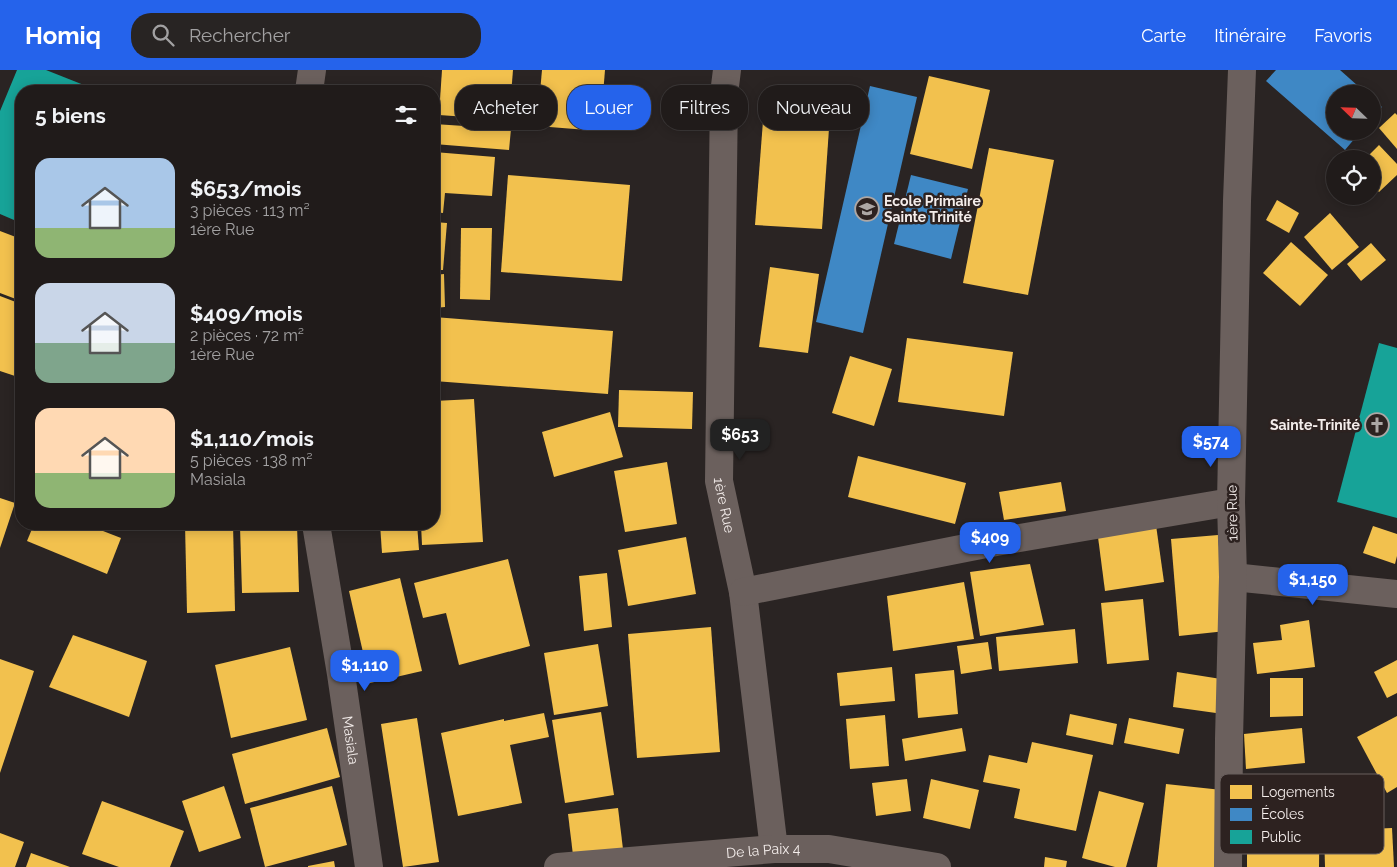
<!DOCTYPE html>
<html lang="fr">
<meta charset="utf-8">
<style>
:root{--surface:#201b1a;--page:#282423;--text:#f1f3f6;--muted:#a2a1a2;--line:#3d3939;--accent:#2563eb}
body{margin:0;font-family:Raleway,sans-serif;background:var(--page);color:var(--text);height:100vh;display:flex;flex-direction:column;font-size:19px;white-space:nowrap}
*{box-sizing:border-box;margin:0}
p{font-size:16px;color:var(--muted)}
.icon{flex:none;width:28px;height:28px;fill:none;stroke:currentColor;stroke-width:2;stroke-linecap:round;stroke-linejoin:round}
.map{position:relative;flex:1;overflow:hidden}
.drawer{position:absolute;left:15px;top:15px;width:425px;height:445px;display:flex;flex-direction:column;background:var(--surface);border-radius:20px;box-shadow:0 2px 12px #0003,0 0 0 1px var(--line)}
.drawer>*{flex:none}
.banner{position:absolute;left:455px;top:15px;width:475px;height:45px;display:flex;gap:10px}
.needle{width:32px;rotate:293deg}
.controls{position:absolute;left:1326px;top:15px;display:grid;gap:10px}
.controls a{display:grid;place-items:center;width:55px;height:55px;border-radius:50%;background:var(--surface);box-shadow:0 2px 12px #0003,0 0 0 1px var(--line);font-size:25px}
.price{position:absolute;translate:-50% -42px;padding:0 11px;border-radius:10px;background:var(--accent);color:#fff;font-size:16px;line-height:32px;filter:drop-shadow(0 1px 2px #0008)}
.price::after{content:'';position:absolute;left:50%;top:30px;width:15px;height:11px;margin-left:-8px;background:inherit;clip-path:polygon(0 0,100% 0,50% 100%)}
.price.active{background:#222;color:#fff}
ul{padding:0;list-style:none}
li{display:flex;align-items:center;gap:15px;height:125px;padding:0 20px}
li span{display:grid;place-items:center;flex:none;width:140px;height:100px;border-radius:15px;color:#555}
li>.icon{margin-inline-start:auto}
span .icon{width:60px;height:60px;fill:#fffc;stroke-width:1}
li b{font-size:21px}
h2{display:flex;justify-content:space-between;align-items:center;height:60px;padding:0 20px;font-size:21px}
.chip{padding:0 18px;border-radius:20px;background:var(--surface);box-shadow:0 2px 12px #0003,0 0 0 1px var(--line);font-size:18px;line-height:45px}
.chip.active{background:var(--accent);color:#fff}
header{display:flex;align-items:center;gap:30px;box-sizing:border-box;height:70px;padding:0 25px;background:var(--accent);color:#fff}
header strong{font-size:24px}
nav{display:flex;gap:28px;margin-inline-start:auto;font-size:18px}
.search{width:350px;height:45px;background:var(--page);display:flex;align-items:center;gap:12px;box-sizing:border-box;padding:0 18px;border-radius:20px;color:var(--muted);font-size:19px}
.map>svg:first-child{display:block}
.homes{fill:#f2c14e}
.schools{fill:#3f88c5}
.public{fill:#17a398}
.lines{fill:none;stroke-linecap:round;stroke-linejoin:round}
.street{stroke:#6b605d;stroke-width:28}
.labels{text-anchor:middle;stroke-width:5;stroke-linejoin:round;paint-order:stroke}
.poi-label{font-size:14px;font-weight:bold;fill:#f4edeb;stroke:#2d2220;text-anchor:start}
.street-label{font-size:14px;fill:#f4edeb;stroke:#2d2220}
.key{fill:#2d2220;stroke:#695f5d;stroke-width:1}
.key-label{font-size:14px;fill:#f4edeb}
</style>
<header>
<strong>Homiq</strong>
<div class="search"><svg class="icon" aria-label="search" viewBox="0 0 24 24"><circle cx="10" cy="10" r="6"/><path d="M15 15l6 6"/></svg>Rechercher</div>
<nav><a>Carte</a><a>Itinéraire</a><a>Favoris</a></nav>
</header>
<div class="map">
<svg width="1397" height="797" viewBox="0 0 1397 797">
<rect width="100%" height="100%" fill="#2a2423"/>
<g class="homes">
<polygon points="442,0 513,0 509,50 439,45"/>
<polygon points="542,0 605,0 600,61 537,56"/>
<polygon points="929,6 990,20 972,99 910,84"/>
<polygon points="765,25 831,30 822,159 755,155"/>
<polygon points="1395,43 1397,45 1397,79 1379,58"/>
<polygon points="434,54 511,59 509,80 434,74"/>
<polygon points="1379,75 1397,94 1397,105 1379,122 1372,115 1372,89 1365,89"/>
<polygon points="989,78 1054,90 1028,225 963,213"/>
<polygon points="434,82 495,87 492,126 445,123 443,143 434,142"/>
<polygon points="508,105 630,115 622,211 501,202"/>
<polygon points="1277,130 1299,143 1289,163 1266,150"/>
<polygon points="1330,143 1359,177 1332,200 1304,167"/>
<polygon points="434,152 447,153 443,200 434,200"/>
<polygon points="461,158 492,158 490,230 460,229"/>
<polygon points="0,161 21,169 21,231 0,223"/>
<polygon points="1291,172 1328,205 1300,236 1263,203"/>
<polygon points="1371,173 1386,190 1361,211 1347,194"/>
<polygon points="770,197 819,204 808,283 759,277"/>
<polygon points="444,204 445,237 434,238 434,205"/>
<polygon points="0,226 21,234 21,308 0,301"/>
<polygon points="434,247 613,261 608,324 434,311"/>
<polygon points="907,268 1013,282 1004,346 898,332"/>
<polygon points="850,286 892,299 874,356 832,343"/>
<polygon points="619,320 693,322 692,359 618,357"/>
<polygon points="474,329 483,472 422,475 421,454 434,454 434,331"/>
<polygon points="610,342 623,387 554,407 542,362"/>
<polygon points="858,386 966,413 955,454 848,427"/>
<polygon points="667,392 677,454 625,462 614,401"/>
<polygon points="1061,412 1066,441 1004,450 999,422"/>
<polygon points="0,428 15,433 0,478"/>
<polygon points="34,454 85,454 121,468 107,504 27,471"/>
<polygon points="185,454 233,454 235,541 187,543"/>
<polygon points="297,454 299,522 242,523 240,456"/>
<polygon points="380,454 417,454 419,480 382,483"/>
<polygon points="1156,455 1164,512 1105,521 1098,467"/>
<polygon points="1373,456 1397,464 1397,486 1395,494 1363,483"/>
<polygon points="1218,465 1226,561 1179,566 1171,469"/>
<polygon points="686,467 696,524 628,536 618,480"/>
<polygon points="508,489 530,576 459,595 446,543 423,548 414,513"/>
<polygon points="1030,494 1044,555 980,566 970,502"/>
<polygon points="607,503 612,557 584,561 579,506"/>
<polygon points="400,508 422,601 370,613 349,521"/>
<polygon points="964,512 974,569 893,581 887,526"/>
<polygon points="1143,529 1149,590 1107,594 1101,533"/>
<polygon points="1309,550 1315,597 1257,604 1253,573 1282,570 1280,555"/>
<polygon points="711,557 720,682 637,688 628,564"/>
<polygon points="1075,559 1078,593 999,601 996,567"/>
<polygon points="73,565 147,591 129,647 49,617"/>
<polygon points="988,572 992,599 961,604 957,576"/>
<polygon points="598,574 608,636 554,645 544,583"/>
<polygon points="290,577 307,650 231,668 215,595"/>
<polygon points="0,589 34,601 0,703"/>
<polygon points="1397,590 1397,623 1387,628 1374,602"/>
<polygon points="892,597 895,631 840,636 837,603"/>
<polygon points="954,600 958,644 918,648 915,604"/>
<polygon points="1177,602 1221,609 1216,643 1173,637"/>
<polygon points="1270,608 1303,608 1303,646 1270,647"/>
<polygon points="601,642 614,725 565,733 552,650"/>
<polygon points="544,643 549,667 510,675 522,733 458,746 441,663 504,649 504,651"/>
<polygon points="1070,644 1117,654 1113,675 1066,665"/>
<polygon points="885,645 889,696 850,699 846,649"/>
<polygon points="1397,646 1397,717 1387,723 1357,667"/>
<polygon points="417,648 439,792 403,797 381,654"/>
<polygon points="1129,648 1184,659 1179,684 1124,673"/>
<polygon points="327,658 340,707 245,734 232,684"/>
<polygon points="962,658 966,681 905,691 902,669"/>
<polygon points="1302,658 1305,693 1246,699 1244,664"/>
<polygon points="1032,672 1093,685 1076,761 1014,748 1020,719 983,712 989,685 1027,693"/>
<polygon points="907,709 911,741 876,746 872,713"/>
<polygon points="931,709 979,720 970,759 923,748"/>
<polygon points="1247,713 1320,713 1319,797 1247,797"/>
<polygon points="1166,714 1222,720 1215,797 1157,797"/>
<polygon points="224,716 241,768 199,782 182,731"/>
<polygon points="332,716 347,775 265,797 250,738"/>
<polygon points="1099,721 1144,733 1126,797 1115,797 1082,788"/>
<polygon points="102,731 184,761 170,797 119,797 82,784"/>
<polygon points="618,738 623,779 573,785 568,744"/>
<polygon points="1392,758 1394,797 1325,797 1324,761"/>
<polygon points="0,763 24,772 15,797 0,797"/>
<polygon points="31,783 70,797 26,797"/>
<polygon points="1045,787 1067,791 1066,797 1044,797"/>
<polygon points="334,791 335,797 308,797 308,796"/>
</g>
<g class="schools">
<polygon points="1276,0 1340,0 1367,24 1335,24 1335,61 1361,61 1345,80 1266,11"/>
<polygon points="870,16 917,27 863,263 816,252"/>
<polygon points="1372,28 1382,37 1372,48"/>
<polygon points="911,105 968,119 951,189 894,174"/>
</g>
<g class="public">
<polygon points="17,0 46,0 99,21 21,21 21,153 0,144 0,41"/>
<polygon points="1379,273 1397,278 1397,448 1337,432"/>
</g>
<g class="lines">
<g class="street">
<path id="s1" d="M727 0 724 24 719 411 743 522 774 779"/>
<polyline points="309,21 312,0"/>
<path id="s2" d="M316 454 341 604 369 797"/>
<polyline points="1233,507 1397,524"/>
<polyline points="743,522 996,472 1231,432"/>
<path id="s3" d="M558 797 774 779H829L937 797"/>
<polyline points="1228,797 1229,669 1233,507 1231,432 1237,131 1242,0"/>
</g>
</g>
<defs>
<g id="school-ring" transform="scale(1.25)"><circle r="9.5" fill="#2d2220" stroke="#ada7a5" stroke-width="1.5"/><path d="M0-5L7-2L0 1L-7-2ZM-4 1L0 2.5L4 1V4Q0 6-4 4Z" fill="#ada7a5"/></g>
<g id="church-ring" transform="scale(1.25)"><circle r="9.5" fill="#2d2220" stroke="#ada7a5" stroke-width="1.5"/><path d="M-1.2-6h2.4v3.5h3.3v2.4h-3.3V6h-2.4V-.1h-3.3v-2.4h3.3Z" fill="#ada7a5"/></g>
</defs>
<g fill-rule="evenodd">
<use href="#school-ring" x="867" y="139"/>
<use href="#church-ring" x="1377" y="355"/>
</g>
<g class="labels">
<g class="poi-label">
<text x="884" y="136">Ecole Primaire<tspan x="884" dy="16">Sainte Trinité</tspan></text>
<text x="1360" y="360" text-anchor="end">Sainte-Trinité</text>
</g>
<g class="street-label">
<text dy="5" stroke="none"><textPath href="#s1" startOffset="436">1ère Rue</textPath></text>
<text transform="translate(1232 443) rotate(-91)" y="5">1ère Rue</text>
<text dy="5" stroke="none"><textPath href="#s2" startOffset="219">Masiala</textPath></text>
<text dy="5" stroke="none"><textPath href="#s3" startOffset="206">De la Paix 4</textPath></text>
</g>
</g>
<rect x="1220" y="704" width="164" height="80" rx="8" class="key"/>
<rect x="1230" y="715" width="22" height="14" fill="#f2c14e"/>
<rect x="1230" y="738" width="22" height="13" fill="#3f88c5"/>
<rect x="1230" y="760" width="22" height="14" fill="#17a398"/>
<g class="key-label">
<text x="1261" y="727">Logements</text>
<text x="1261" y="749">Écoles</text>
<text x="1261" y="772">Public</text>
</g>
</svg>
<div class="controls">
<a><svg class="needle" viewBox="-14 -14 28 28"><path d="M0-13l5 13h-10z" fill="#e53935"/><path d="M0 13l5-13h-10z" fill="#a2a1a2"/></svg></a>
<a><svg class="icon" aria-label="locate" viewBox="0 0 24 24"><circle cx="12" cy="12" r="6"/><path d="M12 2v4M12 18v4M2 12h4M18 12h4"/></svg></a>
</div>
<b class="price active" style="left:740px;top:391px">$653</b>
<b class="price" style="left:1211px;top:398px">$574</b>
<b class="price" style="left:990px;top:494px">$409</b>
<b class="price" style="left:1313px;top:536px">$1,150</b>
<b class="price" style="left:365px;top:622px">$1,110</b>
<div class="banner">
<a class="chip">Acheter</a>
<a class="chip active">Louer</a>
<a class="chip">Filtres</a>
<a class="chip">Nouveau</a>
</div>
<section class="drawer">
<h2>5 biens<svg class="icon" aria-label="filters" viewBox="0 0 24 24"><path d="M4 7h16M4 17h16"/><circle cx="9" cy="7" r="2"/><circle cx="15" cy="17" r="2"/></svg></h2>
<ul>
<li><span style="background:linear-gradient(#a9c7e8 70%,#8fb573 0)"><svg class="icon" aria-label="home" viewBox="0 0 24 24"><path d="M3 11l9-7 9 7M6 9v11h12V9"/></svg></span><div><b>$653/mois</b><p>3 pièces · 113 m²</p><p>1ère Rue</p></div></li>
<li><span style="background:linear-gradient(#c9d6e8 60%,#7fa58c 0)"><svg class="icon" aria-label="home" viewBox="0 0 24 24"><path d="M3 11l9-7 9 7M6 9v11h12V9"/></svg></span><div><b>$409/mois</b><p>2 pièces · 72 m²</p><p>1ère Rue</p></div></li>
<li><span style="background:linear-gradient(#ffd9b3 65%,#8fb573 0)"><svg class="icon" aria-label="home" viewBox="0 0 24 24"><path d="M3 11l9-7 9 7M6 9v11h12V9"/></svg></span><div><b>$1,110/mois</b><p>5 pièces · 138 m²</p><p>Masiala</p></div></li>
</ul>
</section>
</div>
